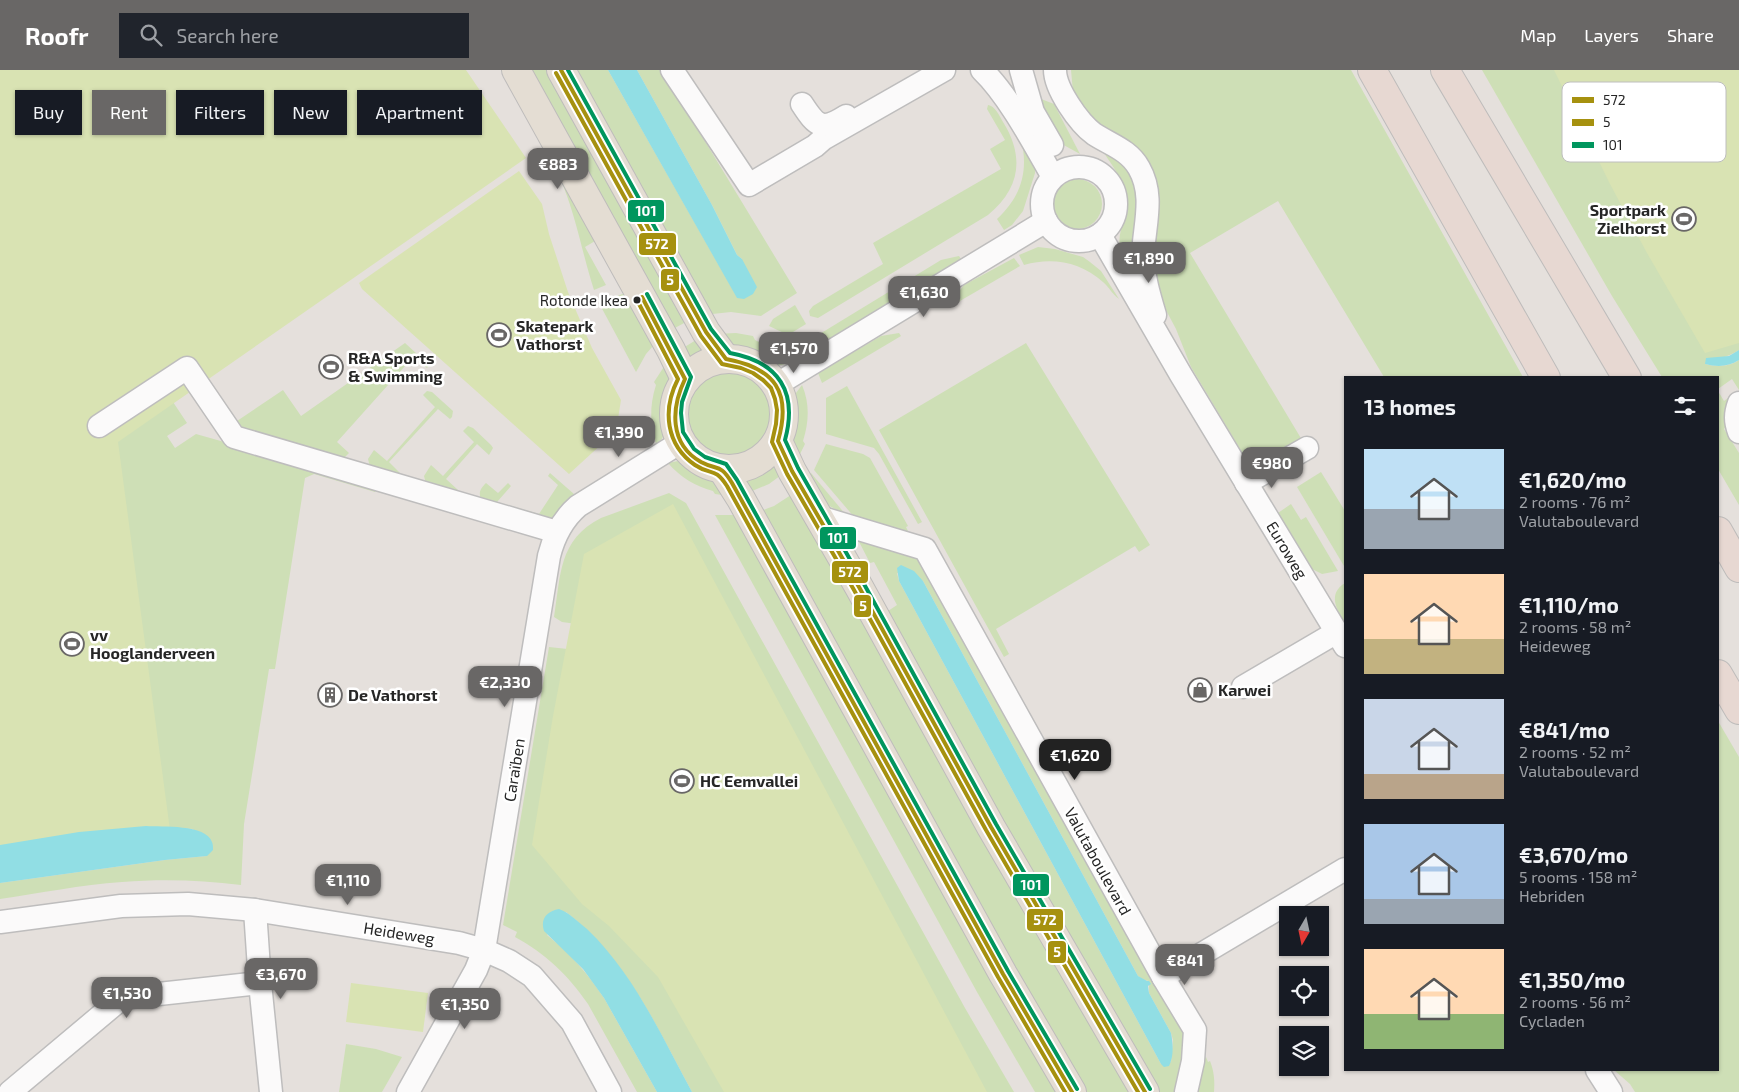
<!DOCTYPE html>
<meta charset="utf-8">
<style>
:root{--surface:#171b24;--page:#20242c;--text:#f1f3f6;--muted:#9ea1a6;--accent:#696766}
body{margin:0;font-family:"Exo 2",sans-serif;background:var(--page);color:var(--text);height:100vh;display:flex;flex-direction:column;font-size:19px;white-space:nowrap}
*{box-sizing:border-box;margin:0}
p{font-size:16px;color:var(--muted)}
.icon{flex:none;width:28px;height:28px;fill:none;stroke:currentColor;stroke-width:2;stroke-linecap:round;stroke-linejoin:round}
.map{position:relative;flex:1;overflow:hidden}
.details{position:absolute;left:1344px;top:306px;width:375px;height:695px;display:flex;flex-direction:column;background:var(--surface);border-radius:0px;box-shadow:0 1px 4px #0004}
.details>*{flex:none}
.banner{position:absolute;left:15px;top:20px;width:475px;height:45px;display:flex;gap:10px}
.needle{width:32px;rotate:189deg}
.tools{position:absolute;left:1279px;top:836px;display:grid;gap:10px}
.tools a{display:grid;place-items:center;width:50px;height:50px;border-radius:0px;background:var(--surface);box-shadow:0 1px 4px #0004;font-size:25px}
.price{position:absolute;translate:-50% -42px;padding:0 11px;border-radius:10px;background:var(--accent);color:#fff;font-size:16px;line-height:32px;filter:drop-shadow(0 1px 2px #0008)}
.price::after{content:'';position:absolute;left:50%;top:30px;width:15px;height:11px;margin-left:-8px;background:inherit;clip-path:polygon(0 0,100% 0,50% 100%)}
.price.on{background:#222;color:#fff}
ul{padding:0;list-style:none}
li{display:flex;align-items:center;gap:15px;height:125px;padding:0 20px}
li span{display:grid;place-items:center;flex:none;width:140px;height:100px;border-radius:0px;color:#555}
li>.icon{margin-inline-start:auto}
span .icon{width:60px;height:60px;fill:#fffc;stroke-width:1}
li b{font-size:21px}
h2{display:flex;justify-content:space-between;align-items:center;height:60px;padding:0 20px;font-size:21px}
.chip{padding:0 18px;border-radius:0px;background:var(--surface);box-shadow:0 1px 4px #0004;font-size:18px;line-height:45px}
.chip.on{background:var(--accent);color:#fff}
header{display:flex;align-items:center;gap:30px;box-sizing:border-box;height:70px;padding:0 25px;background:var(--accent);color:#fff}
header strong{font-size:24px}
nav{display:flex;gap:28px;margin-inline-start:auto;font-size:18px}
.search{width:350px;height:45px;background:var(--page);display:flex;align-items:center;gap:12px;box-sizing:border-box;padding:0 18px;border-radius:0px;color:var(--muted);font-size:19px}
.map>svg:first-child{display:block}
.green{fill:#cedfb6;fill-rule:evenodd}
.pitch{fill:#d9e3b3}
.water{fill:#91dee4}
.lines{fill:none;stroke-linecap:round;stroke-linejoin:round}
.minor-casing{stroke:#bebdbd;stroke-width:25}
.major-casing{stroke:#bebcbb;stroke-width:30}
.highway-casing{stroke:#bebcbb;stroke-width:30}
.minor{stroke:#fbfafa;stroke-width:22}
.major{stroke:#e4ddd3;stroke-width:28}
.highway{stroke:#e7d8d2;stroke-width:28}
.bus-1-casing{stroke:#fff;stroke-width:8}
.bus-2-casing{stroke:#fff;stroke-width:8}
.bus-3-casing{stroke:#fff;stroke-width:8}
.bus-1{stroke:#a6910f;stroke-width:4}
.bus-2{stroke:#a6910f;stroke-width:4}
.bus-3{stroke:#00965e;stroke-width:4}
.bus-dot{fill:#262626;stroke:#fff;stroke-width:2}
.labels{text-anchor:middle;stroke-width:5;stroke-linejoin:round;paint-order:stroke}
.bus-label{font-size:15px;fill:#262626;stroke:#fff;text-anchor:end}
.poi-label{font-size:16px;font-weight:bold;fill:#262626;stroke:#fff;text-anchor:start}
.street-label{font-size:16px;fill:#262626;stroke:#fff}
.key{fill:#fff;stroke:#bebebe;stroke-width:1}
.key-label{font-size:14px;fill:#262626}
.line-badge{stroke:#fff;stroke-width:2}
.badge-label{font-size:14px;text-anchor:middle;font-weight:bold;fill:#fff}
</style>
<header>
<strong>Roofr</strong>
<div class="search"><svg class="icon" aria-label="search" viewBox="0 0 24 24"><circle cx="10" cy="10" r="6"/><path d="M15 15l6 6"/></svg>Search here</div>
<nav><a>Map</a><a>Layers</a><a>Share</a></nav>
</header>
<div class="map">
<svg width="1739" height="1022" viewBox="0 0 1739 1022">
<rect width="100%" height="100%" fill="#e5e0dc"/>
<g class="green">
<path d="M501 0H511L595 171 585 177 606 215 594 220C583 186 577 151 564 118 547 77 522 38 501 0Z"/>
<polygon points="522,0 555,0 686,252 673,259"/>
<polygon points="567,0 608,0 737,227 742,189 737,185 712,135 637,0 669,0 686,40 797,223 761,246 731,242 703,245"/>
<polygon points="1071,0 1351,0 1523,307 1384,307 1278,131 1190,183 1302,370 1258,394 1250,392 1246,389 1191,297 1176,259 1159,227 1152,207 1154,130 1098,58 1073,22"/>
<path d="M1482 0H1581L1739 223V280C1728 287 1717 289 1705 294 1716 297 1729 297 1739 290V320L1732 309 1718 319V308L1662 307 1612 226Z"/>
<polygon points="1036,27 1054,34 1080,84 1060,73"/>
<path d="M988 35C995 36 999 45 1003 52 1025 87 1020 119 988 145L818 248 810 246 809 241 813 236 883 194 873 173 1001 99 990 79 1005 70 987 39Z"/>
<path d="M1021 69 1035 94V103L1023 141 1012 155 1004 160 997 149C1021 127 1029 101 1021 69Z"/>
<path d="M1100 77 1113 85 1138 111 1133 200C1129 194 1124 187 1121 179 1115 163 1129 146 1127 129 1125 110 1110 93 1100 77Z"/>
<circle cx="1077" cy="134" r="25"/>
<path d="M1038 177 1055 179 1083 187 1090 192 1101 201 1119 229C1113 225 1109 217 1103 212 1080 192 1053 187 1024 195L1019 185Z"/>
<polygon points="959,186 961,189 957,192 806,285 800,276 941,190"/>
<polygon points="1014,188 1020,196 953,235 951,232 964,215"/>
<polygon points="625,223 659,269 646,284 636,302 599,233"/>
<polygon points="795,235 806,254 788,265 769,256 773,249"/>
<polygon points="736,263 753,266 755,270 773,279 788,293 781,295 769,294 749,285 731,280 715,264"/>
<polygon points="899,263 901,266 822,313 818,303 881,266"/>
<polygon points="696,270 707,286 690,296 683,278"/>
<polygon points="405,273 429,295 427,298 414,286 337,372 349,383 341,391 247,364 237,351 283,320 301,346"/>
<polygon points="1026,273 1150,475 1139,482 1135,476 996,559 1009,584 1004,587 879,360"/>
<path d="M669 289 674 311 668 331 666 356 664 365 657 377C650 355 649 337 656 315L654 312Z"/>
<circle cx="729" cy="344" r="43"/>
<path d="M802 315C810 334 809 352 803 371L805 374 799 386 789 365 793 327Z"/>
<polygon points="847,316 922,452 918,454 879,384 874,378 826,364 826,328"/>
<polygon points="427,321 432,322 453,341 452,347 450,349 438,339 389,392 401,404 398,407 370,397 368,389 374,380 387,391 435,337 423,325"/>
<path d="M1718 321 1724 331 1735 323C1728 335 1724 342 1726 356L1724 359 1739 383V435L1718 399Z"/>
<path d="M169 326 187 353 167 366 175 378 196 364 377 415 375 422 314 404 305 408 275 599H269L244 754 241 815C201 810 162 809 122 812 81 815 40 823 0 829V813L165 790 207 786 193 759 146 756 102 373Z"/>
<polygon points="468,356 473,358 491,375 493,378 489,385 477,374 446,409 458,420 455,424 426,414 424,406 431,395 443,406 474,372 463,361"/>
<polygon points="826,374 863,384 870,388 908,456 906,457 908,461 906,462 855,448 814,400"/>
<polygon points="774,388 788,400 769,414 745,424 742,405 761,398"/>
<path d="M678 391 685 393 714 406 729 426 715 424 713 421C695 416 680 407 668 393Z"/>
<polygon points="1321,402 1345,441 1344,496 1297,417"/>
<path d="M550 403 574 424 561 444 550 450 481 429C478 422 481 418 486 413L498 423 508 413 511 416 497 432 539 444 558 415 548 406Z"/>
<polygon points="811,403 846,445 824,433 806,410"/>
<path d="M669 423 686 433 965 938 1014 1022H972L584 555 562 552 554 547C561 505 558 470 601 448Z"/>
<polygon points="794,423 1137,1022 1078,1022 755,443 774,436"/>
<polygon points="1291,434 1301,450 1306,447 1338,501 1322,504 1312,499 1278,443"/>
<polygon points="715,445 743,445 1065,1022 1035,1022 977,922"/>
<path d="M855 464 911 484 923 493 1187 958 1179 1022H1149L912 601 888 541 897 535 874 492 870 493ZM897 503 923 511 1138 906 1143 910 1149 911V923L1171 963 1173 970 1171 992 1161 994 899 511Z"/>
<path d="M1345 513V554C1337 540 1327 524 1345 513Z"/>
<path d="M549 577 577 580 611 809 749 1022H692C655 954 628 891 566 842L547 865C570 883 588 904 604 928L657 1022H637L588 934C568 905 546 884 515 867L517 862 503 855Z"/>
<polygon points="1718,651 1739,687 1739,1022 1635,1022 1630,1014 1614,1000 1718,1000"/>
<polygon points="346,974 376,979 402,987 382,1022 339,1022"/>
<path d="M1206 987 1208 992 1210 991C1214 1001 1215 1011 1214 1022H1195L1204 989Z"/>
</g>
<g class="pitch">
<polygon points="0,0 466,0 526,88 118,372 172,775 0,798"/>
<polygon points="1554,0 1739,0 1739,273 1705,283 1647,183 1610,114"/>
<polygon points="519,101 542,134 549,164 568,222 592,278 621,330 616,361 569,404 362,219 359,213"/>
<polygon points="673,434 987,1022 724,1022 658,907 609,856 582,834 532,775 553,646 584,484"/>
<polygon points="351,913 428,923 423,962 346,952"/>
</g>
<g class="water">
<polygon points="608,0 637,0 712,135 737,185 742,189 757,217 753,224 744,229 737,228"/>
<path d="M1739 280V290C1728 297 1717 297 1705 294L1706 288 1729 286Z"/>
<path d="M901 495 914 501 923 511 1138 906 1147 911H1149L1151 914 1148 916 1149 923 1171 963C1173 973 1174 987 1169 996L1164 997 1161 994 899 511 897 498Z"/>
<path d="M146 756C162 757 206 754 212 772 213 774 213 777 213 780L207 786 165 790 0 813V775L79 762Z"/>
<path d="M559 839C570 843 578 852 587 859 634 904 661 965 692 1022H657L604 928 583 899 544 861C540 849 547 841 559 839Z"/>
</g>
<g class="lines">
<g class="minor-casing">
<g id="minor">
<polyline points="672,0 749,115 815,76 823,69 944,0"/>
<path d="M982 0C1009 26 1034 74 1053 107"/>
<polyline points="1021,0 1033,42 1052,75"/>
<path d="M1055 0C1055 19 1079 53 1094 64 1111 75 1129 80 1139 98 1155 126 1144 155 1143 185 1143 205 1149 225 1155 245"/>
<path d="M802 34C817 57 822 61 846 46"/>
<circle cx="1079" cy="134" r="37"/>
<polyline points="1100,165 1181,305 1345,576"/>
<polyline points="776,315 1046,151"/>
<path d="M1739 333C1735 344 1735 351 1739 362"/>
<polyline points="99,356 187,298 234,367 557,462"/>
<polyline points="1246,413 1307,378"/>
<polyline points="819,447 925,479 1163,907 1195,960 1193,991 1186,1022"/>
<polyline points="1243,617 1337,562"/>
<polyline points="255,840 260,913 271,1022"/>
<polyline points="0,852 121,836 188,834 255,840 459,873 484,880 509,891 532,906 572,952 610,1022"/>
<polyline points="1163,907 1345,799"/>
<polyline points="1597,1000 1611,1022"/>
<polyline points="10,1022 122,928 260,913"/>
<path d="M408 1022 476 900 484 880 549 486C554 466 563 449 578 436L681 372"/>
</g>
</g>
<g class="major-casing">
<g id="major">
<polyline points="516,0 671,280 685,309"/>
<polyline points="561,0 706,262 726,289"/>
<circle cx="729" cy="344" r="55"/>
<polyline points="778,371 792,401 859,517 991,757 1145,1022"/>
<polyline points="722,399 741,429 1003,904 1072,1022"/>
</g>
</g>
<g class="highway-casing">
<g id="highway">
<polyline points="1372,0 1546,308"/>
<polyline points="1445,0 1627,308"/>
<polyline points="1718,461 1739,498"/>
<polyline points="1718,604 1739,640"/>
</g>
</g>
<use href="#minor" class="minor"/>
<use href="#major" class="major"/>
<use href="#highway" class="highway"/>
<g class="bus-1-casing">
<g id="bus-1">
<path d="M561 0 706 262 726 289C775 298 792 322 778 371L792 401 859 517 991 757 1145 1022"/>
<path d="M642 227 685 309C671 338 669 374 701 392 718 401 720 393 732 413L1003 904 1072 1022"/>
</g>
</g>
<g class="bus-2-casing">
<g id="bus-2">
<polyline points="556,3 701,266 722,294 741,298 753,303 763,310 771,318 775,329 777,340 776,354 772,372 787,404 854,520 986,760 1138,1022"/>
<path d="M637 230 678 309C662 340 666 375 695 395 711 406 714 396 727 416L998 907 1065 1022"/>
</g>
</g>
<g class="bus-3-casing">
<g id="bus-3">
<path d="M568 0 711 259 730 283C779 292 798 322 785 370L798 398 864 514 996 754 1150 1019"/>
<polyline points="647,224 691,307 682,332 681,343 683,362 694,379 705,387 726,394 737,410 1008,901 1077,1019"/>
</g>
</g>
<use href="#bus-1" class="bus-1"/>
<use href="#bus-2" class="bus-2"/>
<use href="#bus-3" class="bus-3"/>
</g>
<defs>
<g id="stadium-ring" transform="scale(1.25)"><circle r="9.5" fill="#fff" stroke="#696766" stroke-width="1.5"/><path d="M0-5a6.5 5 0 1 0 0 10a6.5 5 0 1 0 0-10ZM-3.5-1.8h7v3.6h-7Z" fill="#696766"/></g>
<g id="shop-ring" transform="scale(1.25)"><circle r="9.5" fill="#fff" stroke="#696766" stroke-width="1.5"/><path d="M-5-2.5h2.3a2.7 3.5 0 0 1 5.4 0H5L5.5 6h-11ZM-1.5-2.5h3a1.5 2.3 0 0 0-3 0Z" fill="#696766"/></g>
<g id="building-ring" transform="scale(1.25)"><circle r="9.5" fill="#fff" stroke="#696766" stroke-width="1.5"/><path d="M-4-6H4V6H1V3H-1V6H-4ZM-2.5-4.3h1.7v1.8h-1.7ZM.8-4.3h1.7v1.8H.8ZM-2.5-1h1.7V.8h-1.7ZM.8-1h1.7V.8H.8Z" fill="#696766"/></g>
</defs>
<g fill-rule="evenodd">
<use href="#stadium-ring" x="1684" y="149"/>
<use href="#stadium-ring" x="499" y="265"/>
<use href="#stadium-ring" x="331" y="297"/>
<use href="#stadium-ring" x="72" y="574"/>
<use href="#shop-ring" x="1200" y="620"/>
<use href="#building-ring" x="330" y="625"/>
<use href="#stadium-ring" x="682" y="711"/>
</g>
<circle class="bus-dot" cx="637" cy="230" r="4.5"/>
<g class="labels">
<g class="bus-label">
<text x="628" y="236">Rotonde Ikea</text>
</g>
<g class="poi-label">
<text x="1666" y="146" text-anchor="end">Sportpark<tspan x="1666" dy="18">Zielhorst</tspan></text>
<text x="516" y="262">Skatepark<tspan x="516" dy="18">Vathorst</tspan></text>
<text x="348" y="294">R&amp;A Sports<tspan x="348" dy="18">&amp; Swimming</tspan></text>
<text x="90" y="571">vv<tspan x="90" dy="18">Hooglanderveen</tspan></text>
<text x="1218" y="626">Karwei</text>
<text x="348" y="631">De Vathorst</text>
<text x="700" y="717">HC Eemvallei</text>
</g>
<g class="street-label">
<text transform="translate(1287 480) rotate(59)" y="6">Euroweg</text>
<text transform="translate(514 700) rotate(-81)" y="6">Caraïben</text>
<text transform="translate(1098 791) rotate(61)" y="6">Valutaboulevard</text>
<text transform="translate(399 863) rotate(9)" y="6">Heideweg</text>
</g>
</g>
<rect x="1562" y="12" width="164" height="80" rx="8" class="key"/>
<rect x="1572" y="27" width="22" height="6" fill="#a6910f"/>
<rect x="1572" y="49" width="22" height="7" fill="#a6910f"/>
<rect x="1572" y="72" width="22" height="6" fill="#00965e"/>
<g class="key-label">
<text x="1603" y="35">572</text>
<text x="1603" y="57">5</text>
<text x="1603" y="80">101</text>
</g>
<g class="line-badge">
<rect x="627" y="129" width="38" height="24" rx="5" fill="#00965e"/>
<rect x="638" y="162" width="39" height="24" rx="5" fill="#a6910f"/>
<rect x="660" y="198" width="20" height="24" rx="5" fill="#a6910f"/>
<rect x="819" y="456" width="38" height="24" rx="5" fill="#00965e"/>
<rect x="831" y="490" width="38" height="24" rx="5" fill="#a6910f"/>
<rect x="853" y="524" width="19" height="24" rx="5" fill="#a6910f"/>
<rect x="1012" y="803" width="38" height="24" rx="5" fill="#00965e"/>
<rect x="1026" y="838" width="38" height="24" rx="5" fill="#a6910f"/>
<rect x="1047" y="870" width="20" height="24" rx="5" fill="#a6910f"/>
</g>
<g class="badge-label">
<text x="646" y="146">101</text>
<text x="657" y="179">572</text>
<text x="670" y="215">5</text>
<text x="838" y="473">101</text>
<text x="850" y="507">572</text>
<text x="863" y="541">5</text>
<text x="1031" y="820">101</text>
<text x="1045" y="855">572</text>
<text x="1057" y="887">5</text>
</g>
</svg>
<div class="tools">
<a><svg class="needle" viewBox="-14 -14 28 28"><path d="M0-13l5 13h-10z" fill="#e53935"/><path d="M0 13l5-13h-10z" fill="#9ea1a6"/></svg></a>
<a><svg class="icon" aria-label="locate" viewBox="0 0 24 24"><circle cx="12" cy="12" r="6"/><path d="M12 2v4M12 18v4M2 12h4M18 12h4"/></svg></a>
<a><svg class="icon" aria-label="layers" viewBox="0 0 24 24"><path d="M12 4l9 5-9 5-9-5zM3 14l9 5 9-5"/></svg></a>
</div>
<b class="price" style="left:558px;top:120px">€883</b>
<b class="price" style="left:1149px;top:214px">€1,890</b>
<b class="price" style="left:924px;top:248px">€1,630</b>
<b class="price" style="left:794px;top:304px">€1,570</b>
<b class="price" style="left:619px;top:388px">€1,390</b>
<b class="price" style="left:1272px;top:419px">€980</b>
<b class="price" style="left:505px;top:638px">€2,330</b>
<b class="price on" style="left:1075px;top:711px">€1,620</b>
<b class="price" style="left:348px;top:836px">€1,110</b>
<b class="price" style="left:1185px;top:916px">€841</b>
<b class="price" style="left:281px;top:930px">€3,670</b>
<b class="price" style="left:127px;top:949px">€1,530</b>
<b class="price" style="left:465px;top:960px">€1,350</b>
<div class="banner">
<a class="chip">Buy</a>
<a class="chip on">Rent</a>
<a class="chip">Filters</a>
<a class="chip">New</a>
<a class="chip">Apartment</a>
</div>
<section class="details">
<h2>13 homes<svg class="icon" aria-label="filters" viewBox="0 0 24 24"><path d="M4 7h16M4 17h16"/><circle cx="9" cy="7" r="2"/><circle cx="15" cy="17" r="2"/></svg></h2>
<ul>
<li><span style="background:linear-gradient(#bfe0f5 60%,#9aa5b1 0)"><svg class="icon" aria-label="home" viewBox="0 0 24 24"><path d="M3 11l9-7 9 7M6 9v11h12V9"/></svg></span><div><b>€1,620/mo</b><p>2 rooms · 76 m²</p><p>Valutaboulevard</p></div></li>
<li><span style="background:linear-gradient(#ffd9b3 65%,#c2b280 0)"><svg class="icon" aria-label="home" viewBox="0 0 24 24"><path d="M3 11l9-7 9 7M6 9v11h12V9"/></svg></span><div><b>€1,110/mo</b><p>2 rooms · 58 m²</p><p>Heideweg</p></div></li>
<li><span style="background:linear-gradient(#c9d6e8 75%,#b9a48a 0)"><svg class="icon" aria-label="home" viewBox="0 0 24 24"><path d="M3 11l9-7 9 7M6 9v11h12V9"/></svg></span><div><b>€841/mo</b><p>2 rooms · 52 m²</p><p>Valutaboulevard</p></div></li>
<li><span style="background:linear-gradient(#a9c7e8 75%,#9aa5b1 0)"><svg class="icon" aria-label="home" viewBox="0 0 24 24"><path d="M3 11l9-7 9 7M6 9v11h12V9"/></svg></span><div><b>€3,670/mo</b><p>5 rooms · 158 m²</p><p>Hebriden</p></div></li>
<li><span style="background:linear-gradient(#ffd9b3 65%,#8fb573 0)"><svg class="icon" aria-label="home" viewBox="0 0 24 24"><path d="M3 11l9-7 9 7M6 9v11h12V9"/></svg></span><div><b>€1,350/mo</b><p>2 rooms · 56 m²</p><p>Cycladen</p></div></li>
</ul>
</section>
</div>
